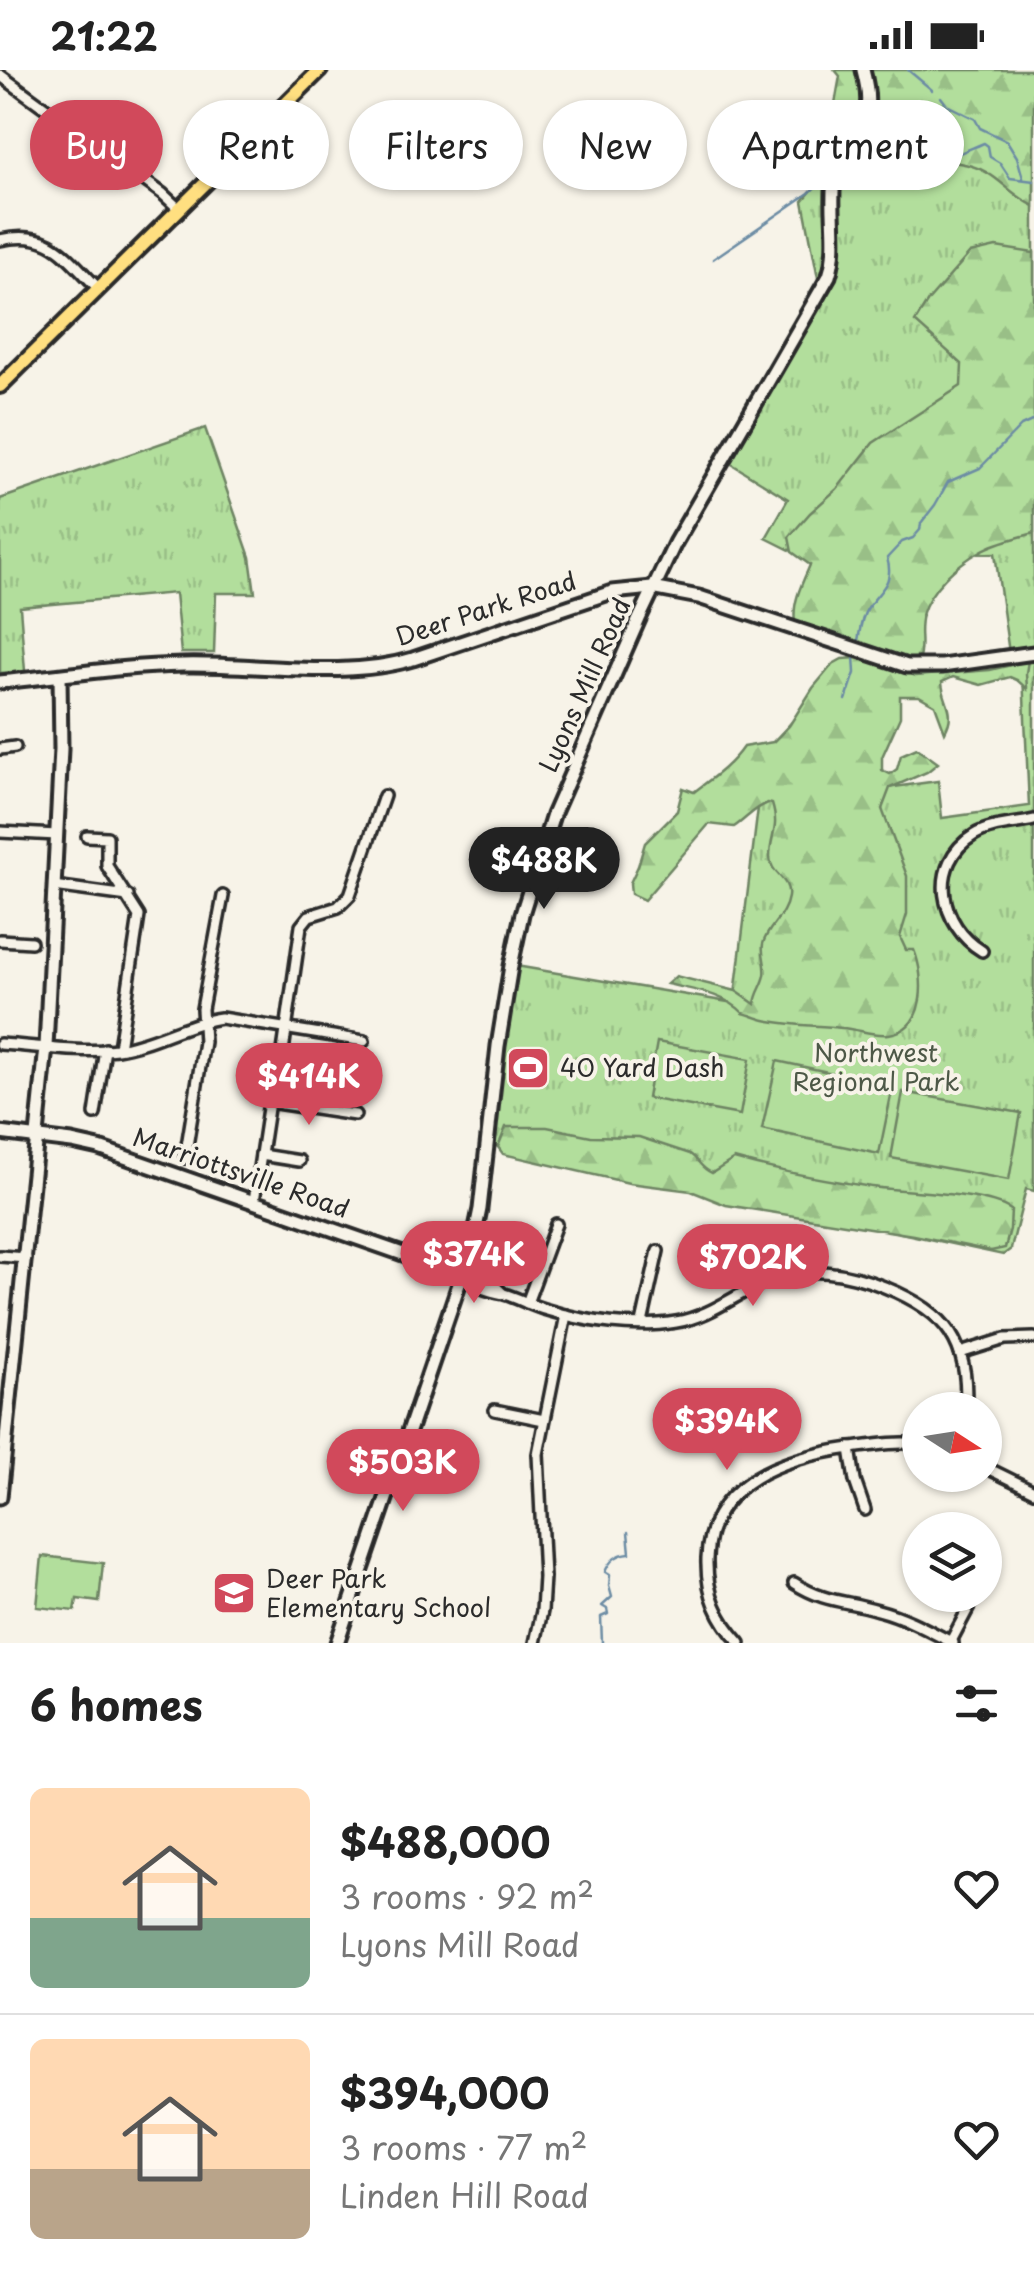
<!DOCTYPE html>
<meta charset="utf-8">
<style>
:root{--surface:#fff;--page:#f6f6f6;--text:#222;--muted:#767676;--line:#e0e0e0;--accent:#d1495b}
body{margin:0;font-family:"Playpen Sans",sans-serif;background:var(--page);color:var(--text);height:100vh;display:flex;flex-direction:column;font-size:38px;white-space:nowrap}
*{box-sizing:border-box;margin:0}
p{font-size:32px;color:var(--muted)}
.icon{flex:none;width:55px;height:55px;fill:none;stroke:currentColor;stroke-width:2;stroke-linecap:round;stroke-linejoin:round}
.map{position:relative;height:1573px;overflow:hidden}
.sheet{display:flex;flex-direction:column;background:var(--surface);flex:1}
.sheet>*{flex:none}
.guide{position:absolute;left:30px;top:30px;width:975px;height:90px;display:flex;gap:20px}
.needle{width:65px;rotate:102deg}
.buttons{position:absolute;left:902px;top:1322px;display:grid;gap:20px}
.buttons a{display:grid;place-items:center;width:100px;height:100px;border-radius:50%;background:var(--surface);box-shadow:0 2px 8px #0004;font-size:50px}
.price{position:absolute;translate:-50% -85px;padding:0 22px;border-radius:35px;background:var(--accent);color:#fff;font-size:32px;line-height:65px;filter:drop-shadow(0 2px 5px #0008)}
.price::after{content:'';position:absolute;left:50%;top:60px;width:30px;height:22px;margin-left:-15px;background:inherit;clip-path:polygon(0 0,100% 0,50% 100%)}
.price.active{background:#222;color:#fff}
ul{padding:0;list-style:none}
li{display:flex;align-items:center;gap:30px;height:250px;padding:0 30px}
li+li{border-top:2px solid var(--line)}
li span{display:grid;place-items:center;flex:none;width:280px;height:200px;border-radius:15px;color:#555}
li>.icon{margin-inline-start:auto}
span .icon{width:120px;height:120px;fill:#fffc;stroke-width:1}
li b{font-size:42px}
h2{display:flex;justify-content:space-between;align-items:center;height:120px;padding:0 30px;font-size:42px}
.pill{padding:0 35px;border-radius:45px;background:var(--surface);box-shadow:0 2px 8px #0004;font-size:35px;line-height:90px}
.pill.active{background:var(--accent);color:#fff}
.status{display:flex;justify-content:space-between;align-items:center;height:70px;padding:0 50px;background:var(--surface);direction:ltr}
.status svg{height:28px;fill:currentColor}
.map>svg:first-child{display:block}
.grass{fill:url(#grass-tufts);stroke:#6e8464;stroke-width:2.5}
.forest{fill:url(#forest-firs);stroke:#6e8464;stroke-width:2.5}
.pitch{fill:#b2de9c;stroke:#6e8464;stroke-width:2.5}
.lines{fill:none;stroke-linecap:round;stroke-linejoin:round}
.stream{stroke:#6c8ca4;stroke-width:2.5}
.street-casing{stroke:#2b2b2b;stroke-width:16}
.secondary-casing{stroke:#2b2b2b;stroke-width:19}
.primary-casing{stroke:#2b2b2b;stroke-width:20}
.street{stroke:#f7f3e8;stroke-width:9}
.secondary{stroke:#f7f3e8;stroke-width:11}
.primary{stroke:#ffdf80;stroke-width:12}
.labels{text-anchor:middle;stroke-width:8;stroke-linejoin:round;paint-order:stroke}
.street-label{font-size:25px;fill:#2b2b2b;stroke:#f7f3e8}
.park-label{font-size:25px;fill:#4d5847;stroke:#f7f3e8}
.poi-label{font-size:25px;fill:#2b2b2b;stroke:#f7f3e8;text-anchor:start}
</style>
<div class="status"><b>21:22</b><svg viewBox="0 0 49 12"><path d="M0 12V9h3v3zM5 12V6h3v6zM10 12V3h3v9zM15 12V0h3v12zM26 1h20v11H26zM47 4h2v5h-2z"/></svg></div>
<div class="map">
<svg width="1034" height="1573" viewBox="0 0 1034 1573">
<defs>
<pattern id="grass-tufts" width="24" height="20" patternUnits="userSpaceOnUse" patternTransform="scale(2.5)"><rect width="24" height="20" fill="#b2de9c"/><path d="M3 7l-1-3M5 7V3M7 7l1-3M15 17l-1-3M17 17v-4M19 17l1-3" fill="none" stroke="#99bf87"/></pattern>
<pattern id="forest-firs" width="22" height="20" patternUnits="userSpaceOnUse" patternTransform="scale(2.5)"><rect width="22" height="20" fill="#b2de9c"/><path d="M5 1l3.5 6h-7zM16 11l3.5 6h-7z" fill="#99bf87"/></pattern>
</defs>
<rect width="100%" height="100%" fill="#f7f3e8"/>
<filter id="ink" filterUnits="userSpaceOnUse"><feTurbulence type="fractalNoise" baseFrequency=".01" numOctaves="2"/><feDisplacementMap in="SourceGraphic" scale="20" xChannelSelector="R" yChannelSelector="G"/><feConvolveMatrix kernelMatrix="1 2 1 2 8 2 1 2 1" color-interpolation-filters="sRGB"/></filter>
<g filter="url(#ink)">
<g class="grass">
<polygon points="957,83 1034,111 1034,1121 1026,1119 1011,1179 1003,1185 491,1075 516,896 734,933 765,681 856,582 872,589 879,719 938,711 942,748 1029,736 1022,582 1009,583 995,483 806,488 766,468 788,429 727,391 839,176 837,122 841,101"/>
<polygon points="833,94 831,186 820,218 803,131"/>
<polygon points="205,358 250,487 255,523 216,523 214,583 181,583 175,523 20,537 25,601 0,603 0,429"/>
</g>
<g class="forest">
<path d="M835 0H859C868 41 852 58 831 91L814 83 804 69 813 53 835 34 840 6Z"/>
<path d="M869 0H1034V136C1002 120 997 99 959 93 947 91 931 89 919 92 886 99 876 112 842 95L873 54C893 58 905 67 920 46L908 40 874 42 875 24Z"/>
<path d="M996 177 1034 183V463C1017 468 996 472 981 481 956 495 930 518 922 545 917 562 924 575 918 592L884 584 795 552C792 533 802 513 810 495L792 482 789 467 810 443 837 419 873 373 961 316 962 294 915 252 928 231 970 183Z"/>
<path d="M858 588 877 592 916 606 990 600 1028 591 1026 603 1027 619 1017 610 1010 607 981 615 953 607 942 612C943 633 957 640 945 662L935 635 919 626H900V647L882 687V700L890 704 897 699 901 685 917 678 938 693 927 702 890 718 882 739 907 806V844L900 867 906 880H914C925 907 927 959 889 964 874 966 857 959 842 958 817 955 790 956 765 950 757 948 751 945 743 943 724 923 692 920 667 914L676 906 736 921 755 934C756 922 763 916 765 905 767 895 761 884 763 874 767 857 785 847 788 827 791 808 770 805 770 787 770 765 780 759 772 734L768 733C754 738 746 749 734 757L709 754 644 830 631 824 630 813 638 796 645 773 677 741 683 718 694 722C712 708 730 696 743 677L773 672 789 656 813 618 833 594 842 589Z"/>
<path d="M506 1057H547L591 1066 639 1067 690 1084C699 1090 701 1099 712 1103L734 1089C780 1102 825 1110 872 1117 907 1122 984 1122 1011 1140L1010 1159 1005 1178 991 1181 913 1165 726 1135 691 1121 629 1113 503 1084 498 1077Z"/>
</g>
<g class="pitch">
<polygon points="657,972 750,989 740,1045 647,1028"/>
<polygon points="777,991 893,1016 879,1084 762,1059"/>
<polygon points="903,1022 1021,1043 1009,1110 891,1088"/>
<polygon points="42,1486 103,1493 99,1532 77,1529 75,1541 37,1537"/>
</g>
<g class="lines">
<g class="stream">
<polyline points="908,0 932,20"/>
<polyline points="941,27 947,35 975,49 980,58 1007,71 1017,87 1023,108"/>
<path d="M842 101 867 97 898 85 927 83 947 90C959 82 971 79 984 73L988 76 990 87 1000 93 1010 108 1034 111"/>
<polyline points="713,189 809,123 827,106"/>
<path d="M858 571C860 560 861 548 867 539 879 520 895 514 887 488L902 472 913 468 920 460 921 453 935 435 948 412 980 398 1021 356 1034 350"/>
<polyline points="846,630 855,603 854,586"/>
<path d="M602 1573 601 1547 608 1544 607 1539 602 1536 612 1527 609 1516 610 1505 605 1502C610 1490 617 1484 630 1483L628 1462"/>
</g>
<g class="street-casing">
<g id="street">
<polyline points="0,5 163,124 179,139"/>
<path d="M0 170C52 159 65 186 99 219"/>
<polyline points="0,679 15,677"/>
<polyline points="0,762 57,765"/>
<polyline points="87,766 107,767 107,796 139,846 119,978"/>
<polyline points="54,816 128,826"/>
<polyline points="0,870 31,872"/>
<path d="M982 881C940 856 927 794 974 765 992 754 1014 755 1034 750"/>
<path d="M0 974C38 976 79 984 117 979 153 974 185 953 221 948L364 971"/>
<polyline points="269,1032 355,1045"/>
<polyline points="95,1044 105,979"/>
<polyline points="261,1085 299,1091"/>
<polyline points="185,1088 204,972 202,939 223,826"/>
<polyline points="254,1131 270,1025 282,988 301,856 309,846 338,837 350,825 384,726"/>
<polyline points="0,1186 26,1188"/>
<path d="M463 1205C475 1217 488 1221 504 1224 518 1228 532 1236 547 1240 586 1252 635 1259 676 1252 717 1246 747 1213 788 1204 817 1198 844 1203 871 1212 937 1235 972 1265 965 1340"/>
<polyline points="467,1206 496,1217 502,1223"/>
<polyline points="527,1233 556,1154"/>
<polyline points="642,1253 658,1181"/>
<polyline points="960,1283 1005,1269 1034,1268"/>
<polyline points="495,1340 544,1350"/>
<polyline points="850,1378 855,1411 865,1440"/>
<polyline points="985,1397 1034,1421"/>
<path d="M794 1513C825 1533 845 1530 878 1540 905 1547 928 1560 953 1573"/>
<polyline points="535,1573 542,1541 544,1507 538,1384 566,1245"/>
<path d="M740 1573C717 1549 706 1522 707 1489 709 1411 786 1387 851 1378 874 1375 897 1371 920 1374"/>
<polyline points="950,1573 969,1537 973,1525"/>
</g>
</g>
<g class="secondary-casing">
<g id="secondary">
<path d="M0 612C61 606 122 596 183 595 257 593 342 610 413 589L612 522 652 518 699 527 907 596H942L1034 583"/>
<polyline points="0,1063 72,1072 99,1078 463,1205"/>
<polyline points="0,1427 46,977 61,679 60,606"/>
<path d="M337 1573 473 1173 480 1139 498 976 511 896 522 844 553 745 639 549 675 473 829 206C840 172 828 137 835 102 837 91 843 83 849 74 869 45 872 34 863 0"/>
</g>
</g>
<g class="primary-casing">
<polyline id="primary" points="0,316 320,0"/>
</g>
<use href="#street" class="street"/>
<use href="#secondary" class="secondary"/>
<use href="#primary" class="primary"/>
</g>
</g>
<defs>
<g id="stadium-square" transform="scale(2.25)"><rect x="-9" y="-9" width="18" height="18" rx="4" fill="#d1495b" stroke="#f7f3e8"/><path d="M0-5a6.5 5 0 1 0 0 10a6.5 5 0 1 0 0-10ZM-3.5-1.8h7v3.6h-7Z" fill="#fff"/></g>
<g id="school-square" transform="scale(2.25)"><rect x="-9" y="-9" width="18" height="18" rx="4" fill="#d1495b" stroke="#f7f3e8"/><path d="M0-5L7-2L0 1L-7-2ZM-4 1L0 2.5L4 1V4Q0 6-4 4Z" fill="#fff"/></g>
</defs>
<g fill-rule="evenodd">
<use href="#stadium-square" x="528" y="998"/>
<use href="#school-square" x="234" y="1523"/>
</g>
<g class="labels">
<g class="street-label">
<text transform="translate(486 539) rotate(-18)" y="9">Deer Park Road</text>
<text transform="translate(585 615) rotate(-66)" y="9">Lyons Mill Road</text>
<text transform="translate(241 1103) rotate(19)" y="9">Marriottsville Road</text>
</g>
<g class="park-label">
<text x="876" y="992">Northwest<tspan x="876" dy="29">Regional Park</tspan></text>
</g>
<g class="poi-label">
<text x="560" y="1007">40 Yard Dash</text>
<text x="266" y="1518">Deer Park<tspan x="266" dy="29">Elementary School</tspan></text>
</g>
</g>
</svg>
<div class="buttons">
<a><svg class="needle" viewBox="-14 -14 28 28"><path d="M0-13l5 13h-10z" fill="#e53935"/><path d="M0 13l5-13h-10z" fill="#767676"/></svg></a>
<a><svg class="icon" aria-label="layers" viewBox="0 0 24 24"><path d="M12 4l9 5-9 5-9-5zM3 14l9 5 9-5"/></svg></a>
</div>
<b class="price active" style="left:544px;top:842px">$488K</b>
<b class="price" style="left:309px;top:1058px">$414K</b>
<b class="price" style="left:474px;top:1236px">$374K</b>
<b class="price" style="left:753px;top:1239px">$702K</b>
<b class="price" style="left:727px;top:1403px">$394K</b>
<b class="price" style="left:403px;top:1444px">$503K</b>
<div class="guide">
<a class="pill active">Buy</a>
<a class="pill">Rent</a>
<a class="pill">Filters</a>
<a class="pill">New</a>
<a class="pill">Apartment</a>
</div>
</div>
<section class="sheet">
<h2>6 homes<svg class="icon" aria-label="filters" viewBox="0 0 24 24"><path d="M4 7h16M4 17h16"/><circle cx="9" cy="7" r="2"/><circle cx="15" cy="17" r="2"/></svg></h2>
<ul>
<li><span style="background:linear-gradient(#ffd9b3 65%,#7fa58c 0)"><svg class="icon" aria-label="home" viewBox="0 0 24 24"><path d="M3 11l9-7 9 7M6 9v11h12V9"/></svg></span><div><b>$488,000</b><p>3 rooms · 92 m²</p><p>Lyons Mill Road</p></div><svg class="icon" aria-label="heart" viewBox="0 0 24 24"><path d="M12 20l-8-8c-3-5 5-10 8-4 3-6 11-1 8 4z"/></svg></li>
<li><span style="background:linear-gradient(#ffd9b3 65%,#b9a48a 0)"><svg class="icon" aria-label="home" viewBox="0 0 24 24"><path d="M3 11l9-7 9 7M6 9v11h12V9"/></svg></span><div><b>$394,000</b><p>3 rooms · 77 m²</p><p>Linden Hill Road</p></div><svg class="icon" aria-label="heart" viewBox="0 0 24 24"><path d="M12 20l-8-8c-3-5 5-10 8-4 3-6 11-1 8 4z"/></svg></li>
</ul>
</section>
